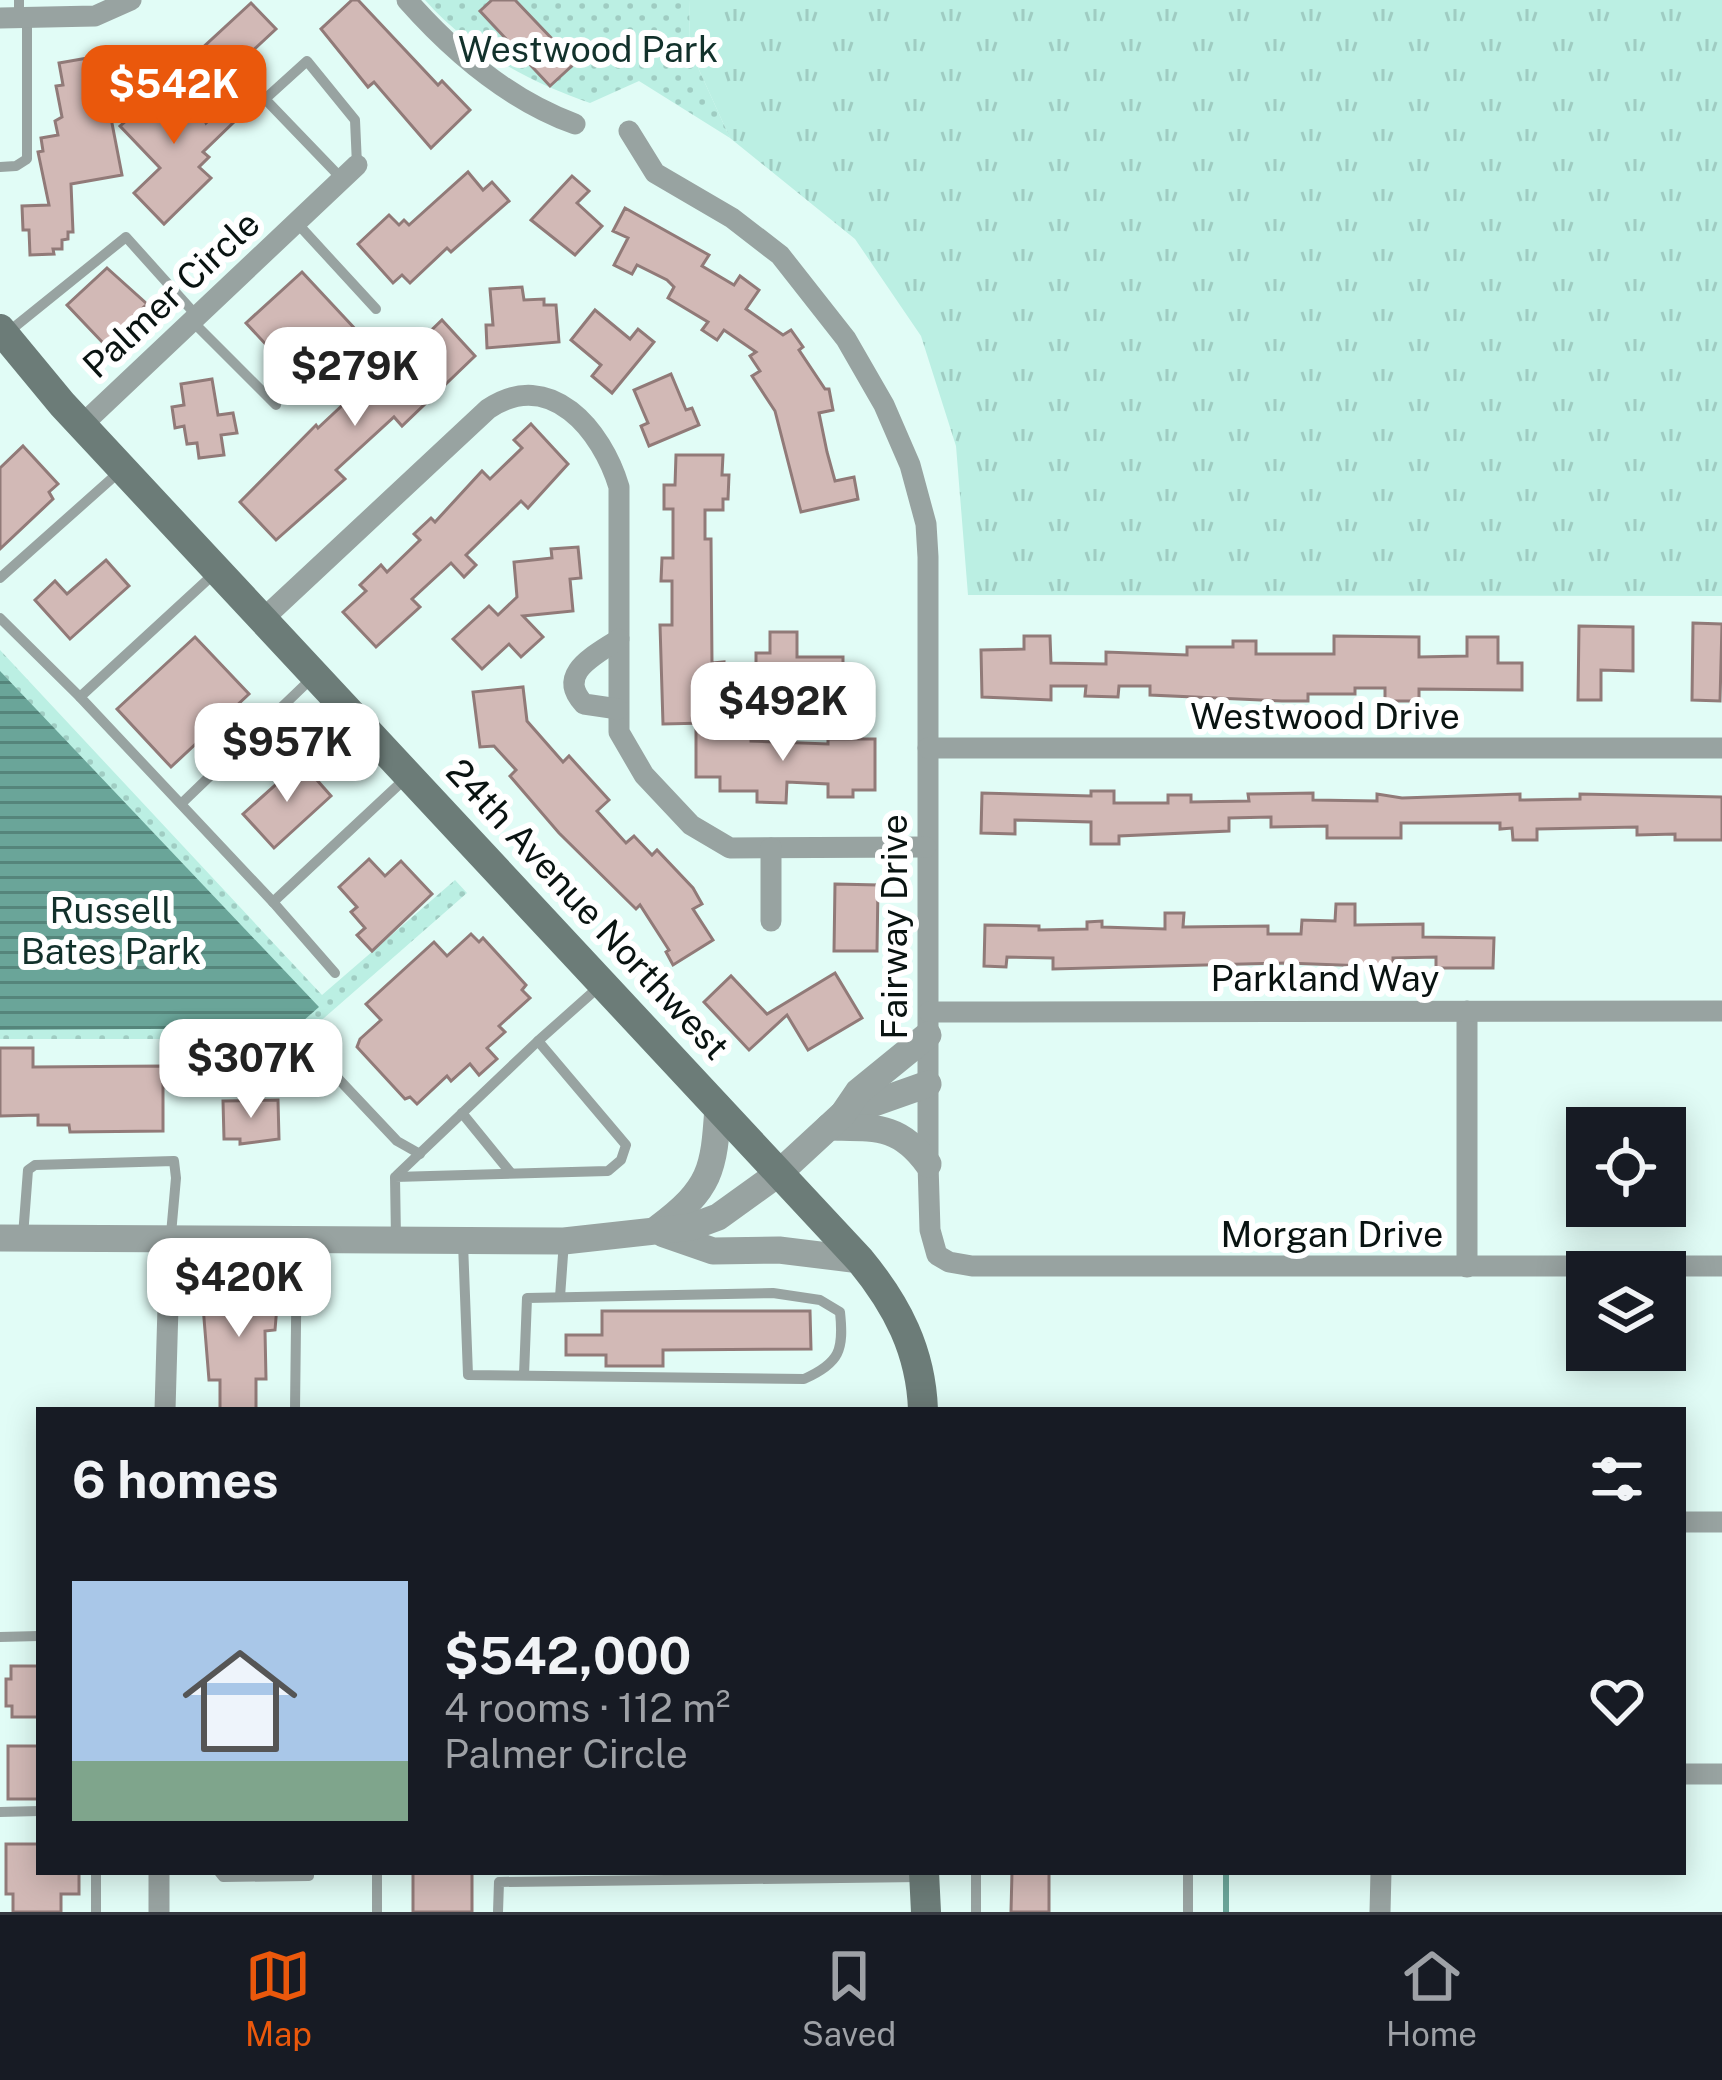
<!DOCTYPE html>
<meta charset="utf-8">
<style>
:root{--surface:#171b24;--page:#242831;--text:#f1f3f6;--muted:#9ea1a6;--line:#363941;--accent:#ea580c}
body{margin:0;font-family:"Public Sans",sans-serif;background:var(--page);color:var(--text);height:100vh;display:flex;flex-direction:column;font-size:45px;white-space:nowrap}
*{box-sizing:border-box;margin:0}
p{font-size:39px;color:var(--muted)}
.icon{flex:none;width:66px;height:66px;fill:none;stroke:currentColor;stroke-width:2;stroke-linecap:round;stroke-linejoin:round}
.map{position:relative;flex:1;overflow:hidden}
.side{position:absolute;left:36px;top:1407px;width:1650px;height:468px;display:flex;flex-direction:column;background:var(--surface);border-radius:0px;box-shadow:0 6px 30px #0003}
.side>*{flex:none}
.fabs{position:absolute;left:1566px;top:1107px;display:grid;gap:24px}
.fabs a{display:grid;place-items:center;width:120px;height:120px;border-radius:0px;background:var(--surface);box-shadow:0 6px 30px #0003;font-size:60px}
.price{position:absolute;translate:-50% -102px;padding:0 27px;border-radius:24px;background:#fff;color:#222;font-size:39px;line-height:78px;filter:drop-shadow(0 3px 6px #0008)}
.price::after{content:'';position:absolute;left:50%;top:72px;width:36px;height:27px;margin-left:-18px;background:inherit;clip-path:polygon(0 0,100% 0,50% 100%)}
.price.current{background:var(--accent);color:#fff}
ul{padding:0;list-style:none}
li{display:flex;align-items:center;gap:36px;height:300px;padding:0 36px}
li+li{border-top:3px solid var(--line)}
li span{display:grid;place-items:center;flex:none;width:336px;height:240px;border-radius:0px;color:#555}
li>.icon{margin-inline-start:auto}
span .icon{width:144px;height:144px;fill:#fffc;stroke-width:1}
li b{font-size:51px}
h2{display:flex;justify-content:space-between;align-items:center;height:144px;padding:0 36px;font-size:51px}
.dock{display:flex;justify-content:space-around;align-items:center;height:168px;border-top:3px solid var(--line);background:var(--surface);font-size:33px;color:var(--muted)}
.dock a{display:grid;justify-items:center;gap:6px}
.dock .current{color:var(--accent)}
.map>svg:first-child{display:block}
.grass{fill:url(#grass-tufts)}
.park{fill:url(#park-dots)}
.water{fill:url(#water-rules)}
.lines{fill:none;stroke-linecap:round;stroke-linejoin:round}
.stream{stroke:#6aa599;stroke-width:6}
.building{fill:#d2b9b6;stroke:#917a78;stroke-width:3}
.service{stroke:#98a3a1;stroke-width:10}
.minor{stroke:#98a3a1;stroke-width:21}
.tertiary{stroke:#98a3a1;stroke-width:27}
.secondary{stroke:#6c7c78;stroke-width:30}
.labels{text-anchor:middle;stroke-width:12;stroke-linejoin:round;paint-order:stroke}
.park-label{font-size:36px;fill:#12312b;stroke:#fff}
.street-label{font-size:36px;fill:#091311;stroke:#fff}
</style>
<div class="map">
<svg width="1722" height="1912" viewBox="0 0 1722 1912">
<defs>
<pattern id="grass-tufts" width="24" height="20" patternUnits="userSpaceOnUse" patternTransform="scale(3)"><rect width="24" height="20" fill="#bbefe3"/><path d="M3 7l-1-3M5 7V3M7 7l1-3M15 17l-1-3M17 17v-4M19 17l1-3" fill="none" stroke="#9fccc2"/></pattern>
<pattern id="park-dots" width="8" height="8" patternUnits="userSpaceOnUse" patternTransform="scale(3)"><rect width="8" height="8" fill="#bbefe3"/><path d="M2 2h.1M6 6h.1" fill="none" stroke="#9fccc2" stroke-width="1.8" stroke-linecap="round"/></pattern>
<pattern id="water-rules" width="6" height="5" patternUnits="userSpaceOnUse" patternTransform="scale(3)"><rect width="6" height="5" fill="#6aa599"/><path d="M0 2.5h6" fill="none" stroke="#55857b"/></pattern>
</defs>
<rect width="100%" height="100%" fill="#e1fcf6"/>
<polygon class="grass" points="689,0 1722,0 1722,596 968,595 956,446 921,336 855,239 730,138 690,50"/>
<g class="park">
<path d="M425 0H689L690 50 730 138 639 81 590 103C529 82 468 49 425 0Z"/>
<polygon points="0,650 322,995 455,880 467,893 300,1039 0,1039"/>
</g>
<polygon class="water" points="0,671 319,1007 295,1028 0,1030"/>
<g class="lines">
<polyline class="stream" points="1226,1912 1226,1872"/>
</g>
<g class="building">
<polygon points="352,0 358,0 438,85 442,81 470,110 431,148 374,82 368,87 321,29"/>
<polygon points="492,0 515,0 575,63 550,86 480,11"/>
<polygon points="251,3 276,29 220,81 198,58 198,52"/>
<polygon points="99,56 122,175 71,184 73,232 68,232 68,239 62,240 62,249 53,249 54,254 30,255 29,230 23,230 22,206 49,205 38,152 43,151 41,138 58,135 55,121 62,117 56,86 63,85 59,63"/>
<polygon points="184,79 206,123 223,107 236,120 203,152 209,157 199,167 211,178 164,224 134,193 160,168 120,126 161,90"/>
<polygon points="468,172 483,190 492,182 509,201 451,252 447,248 410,283 402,275 393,283 358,244 389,215 399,225 404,220 409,225"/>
<polygon points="572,176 589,191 577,203 602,226 575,255 531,220"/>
<polygon points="625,208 709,255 702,266 734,285 740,276 759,290 746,309 783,335 791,330 803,347 799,350 825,389 829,389 833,410 819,413 827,452 835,481 854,477 858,499 801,512 775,411 752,376 760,371 750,356 756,352 724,330 717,340 702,330 708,322 668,298 674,287 667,280 637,265 632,274 614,265 628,238 613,231"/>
<polygon points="107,268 147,304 104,344 67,305"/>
<polygon points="302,272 357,331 328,359 310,340 284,364 246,323"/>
<polygon points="522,287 524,300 544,299 544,305 556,305 559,342 487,348 486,325 493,325 490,289"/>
<polygon points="595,310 630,339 638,329 654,342 612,393 592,376 601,365 571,340"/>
<polygon points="442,320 475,356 402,426 394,417 336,470 345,479 276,540 240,502 316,425 318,428 363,386 367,391 406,355 397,345 408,334 417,344"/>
<polygon points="671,374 686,410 692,408 699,425 649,446 641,426 648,423 634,390"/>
<polygon points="212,379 218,415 233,413 237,433 221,435 224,455 199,458 197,443 187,444 184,426 175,428 172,407 184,405 181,384"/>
<polygon points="531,424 568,464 528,508 521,501 466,555 476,565 464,577 451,563 412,599 420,607 376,647 343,612 366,591 360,585 381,565 387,572 420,540 414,534 431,518 435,522 482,471 490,479 522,448 514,440"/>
<polygon points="23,446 58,484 49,492 53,499 0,549 0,468"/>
<polygon points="676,455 723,455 722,475 729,475 728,499 723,499 723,510 705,510 705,539 711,539 712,663 724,662 724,692 705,692 706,723 663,724 660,625 672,625 672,581 661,581 662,558 673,558 673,509 664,509 664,485 675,485"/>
<polygon points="578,547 581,578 570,579 573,611 523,616 543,637 521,657 509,644 482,669 453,639 489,606 498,615 517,597 514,562 552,558 551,549"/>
<polygon points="106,560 129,586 70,639 35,600 55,581 67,594"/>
<polygon points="1693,623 1722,624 1720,701 1692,700"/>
<polygon points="1579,626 1633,627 1633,671 1601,670 1601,700 1578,700"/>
<polygon points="770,632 797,632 797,657 843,657 843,689 756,689 756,653 770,653"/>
<polygon points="1024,636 1050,636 1051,663 1106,664 1106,652 1187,655 1187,647 1233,647 1233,641 1256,641 1256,654 1334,654 1334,636 1419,637 1419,657 1467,656 1467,637 1498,637 1498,663 1522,663 1522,690 1419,689 1419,701 1385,701 1385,688 1355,688 1355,694 1308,694 1308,701 1282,701 1150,695 1150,686 1119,686 1118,697 1085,696 1086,686 1051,686 1051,700 982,697 981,650 1024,649"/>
<polygon points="195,637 249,694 171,767 117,709"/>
<polygon points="523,687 527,721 563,762 569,756 609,800 597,811 626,843 634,836 652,855 657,850 693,888 702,904 693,909 713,940 673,965 666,952 669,950 640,905 636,909 559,833 510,776 516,770 494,746 480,747 473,692"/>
<polygon points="696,727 751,728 751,741 828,744 828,739 875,739 875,790 853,790 853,797 828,797 828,784 787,782 786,803 757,802 757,791 720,791 720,777 696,777"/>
<polygon points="301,762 331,796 274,848 243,814"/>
<polygon points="1091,791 1114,791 1114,803 1168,803 1168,795 1191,795 1191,802 1249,801 1248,794 1313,793 1313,800 1377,801 1377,794 1402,798 1520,794 1520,800 1580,799 1580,794 1722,797 1722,840 1675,840 1675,834 1637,835 1637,827 1537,829 1537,840 1513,840 1512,828 1500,829 1500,823 1401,823 1401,838 1327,838 1327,826 1271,827 1271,817 1229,818 1229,831 1119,836 1119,844 1091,844 1091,822 1015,820 1015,834 981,833 982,793 1091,796"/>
<polygon points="369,859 385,876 401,861 432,894 372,951 357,935 365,928 351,912 357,907 339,887"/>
<polygon points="835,884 878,885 877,951 834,951"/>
<polygon points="1336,904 1355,904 1355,925 1423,924 1423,937 1494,938 1493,968 1436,968 1436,957 1393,958 1393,967 1286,963 1053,969 1053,958 1007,957 1006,967 984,966 985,925 1039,926 1039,930 1087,929 1087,922 1102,921 1102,927 1165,929 1165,913 1184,913 1183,927 1268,926 1268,934 1301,934 1302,920 1335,921"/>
<polygon points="471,934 479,942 483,938 526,985 522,990 530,998 499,1026 505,1032 487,1048 497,1059 479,1075 470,1064 451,1081 447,1076 417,1104 410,1097 405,1099 357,1047 360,1039 381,1020 366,1004 434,942 447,956"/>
<polygon points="835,973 862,1018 808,1050 787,1015 749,1050 704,1002 731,976 767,1014"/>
<polygon points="0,1048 33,1048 33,1067 163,1066 163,1131 70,1132 69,1125 38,1125 38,1115 0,1116"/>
<polygon points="278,1100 279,1139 240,1144 240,1139 224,1139 223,1101"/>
<polygon points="273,1281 273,1294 278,1294 275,1330 265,1331 266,1379 256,1379 256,1410 220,1410 220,1380 209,1380 203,1306 212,1305 212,1289 233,1289 232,1282"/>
<polygon points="602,1311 810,1311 811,1349 663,1350 663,1366 606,1366 606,1355 566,1355 566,1335 602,1335"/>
<polygon points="11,1666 39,1666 39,1717 12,1717 12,1706 6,1706 6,1679 11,1679"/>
<rect x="8" y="1746" width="31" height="53"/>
<polygon points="6,1844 39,1844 39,1872 79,1872 79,1894 61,1894 61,1912 13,1912 13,1894 6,1894"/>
<rect x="413" y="1872" width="59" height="40"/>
<polygon points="1012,1872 1049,1872 1049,1912 1011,1912"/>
</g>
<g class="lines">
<g class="service">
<polyline points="19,18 19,0"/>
<polyline points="0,167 16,166 27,159 27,18"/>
<polyline points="342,179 265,99 307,61 355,120 357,165"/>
<polyline points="296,222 376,309"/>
<polyline points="193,322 276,405"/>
<polyline points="7,333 126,237 196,315"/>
<polyline points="216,572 80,697 273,902"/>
<polyline points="0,578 118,473"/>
<polyline points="0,618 80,697"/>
<polyline points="182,803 313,677"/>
<polyline points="335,973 273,902 407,777"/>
<polyline points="330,1070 397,1141 420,1154"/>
<polyline points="462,1113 510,1172"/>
<polyline points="397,1175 538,1041"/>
<polyline points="23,1236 28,1170 35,1165 174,1161 176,1178 171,1234"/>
<polyline points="396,1239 395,1177 608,1171 621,1160 626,1145 538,1041 601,985"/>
<path d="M463 1243 468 1375 804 1379C840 1363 844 1350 840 1312L820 1300 773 1293 527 1298 524 1375"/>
<polyline points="560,1297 564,1241"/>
<polyline points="295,1410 297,1242"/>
<polyline points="0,1637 39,1636"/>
<polyline points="0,1812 39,1811"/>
<polyline points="219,1872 223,1877 309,1876 309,1872"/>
<polyline points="377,1872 377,1912"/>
<polyline points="96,1912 96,1872"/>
<polyline points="498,1912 499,1882 921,1877"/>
<polyline points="976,1912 976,1872"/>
<polyline points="1188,1912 1188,1872"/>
</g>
<g class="minor">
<path d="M407 0C453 52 509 100 575 124"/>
<polyline points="0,18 95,16 131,0"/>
<polyline points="629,131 655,173 732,218 780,255 846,339 884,405 910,465 926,524 928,557 928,1164 930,1230 937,1255 949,1262 972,1266 1722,1266"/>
<polyline points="84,423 357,165"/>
<path d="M263 619 488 409C550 367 602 430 619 487V732L644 775 691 825 730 848 926 847"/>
<path d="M618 709 584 704C555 673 596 655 619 639"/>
<polyline points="928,748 1722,748"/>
<polyline points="771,848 771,921"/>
<polyline points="1467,1011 1467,1267"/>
<polyline points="929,1012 1722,1011"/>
<polyline points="165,1410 170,1238"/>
<polyline points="1683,1522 1722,1522"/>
<polyline points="1683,1774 1722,1774"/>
<polyline points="159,1912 159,1872"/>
<polyline points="1380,1912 1381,1872"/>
</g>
<g class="tertiary">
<polyline points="843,1114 928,1084"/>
<path d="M829 1127C875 1128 899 1124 928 1164"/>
<path d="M658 1228C711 1188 714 1171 718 1106"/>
<polyline points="664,1234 713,1251 779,1250 860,1260"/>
<polyline points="0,1238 564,1241 691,1227 718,1217 779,1173 843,1114 858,1092 928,1035"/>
</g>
<g class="secondary">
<path d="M0 329 62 404 860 1260C897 1305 921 1351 923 1410"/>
<polyline points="924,1872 926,1912"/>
</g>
</g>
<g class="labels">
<g class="park-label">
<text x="588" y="62">Westwood Park</text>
<text x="111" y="923">Russell<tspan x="111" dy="41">Bates Park</tspan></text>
</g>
<g class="street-label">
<text transform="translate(171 294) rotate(-43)" y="13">Palmer Circle</text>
<text x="1325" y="729">Westwood Drive</text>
<text transform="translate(588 909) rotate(47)" y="13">24th Avenue Northwest</text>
<text transform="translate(894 927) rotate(-90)" y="13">Fairway Drive</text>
<text x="1325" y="991">Parkland Way</text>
<text x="1332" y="1247">Morgan Drive</text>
</g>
</g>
</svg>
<div class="fabs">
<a><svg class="icon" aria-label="locate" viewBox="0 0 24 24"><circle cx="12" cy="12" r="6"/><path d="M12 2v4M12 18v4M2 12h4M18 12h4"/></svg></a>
<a><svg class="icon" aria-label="layers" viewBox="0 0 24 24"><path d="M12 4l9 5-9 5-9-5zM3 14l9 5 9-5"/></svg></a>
</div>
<b class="price current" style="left:174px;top:147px">$542K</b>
<b class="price" style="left:355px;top:429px">$279K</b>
<b class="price" style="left:783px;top:764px">$492K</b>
<b class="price" style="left:287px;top:805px">$957K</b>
<b class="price" style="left:251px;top:1121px">$307K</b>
<b class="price" style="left:239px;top:1340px">$420K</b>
<section class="side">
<h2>6 homes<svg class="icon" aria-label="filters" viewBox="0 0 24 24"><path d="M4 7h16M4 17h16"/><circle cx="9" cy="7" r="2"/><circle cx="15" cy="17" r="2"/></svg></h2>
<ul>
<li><span style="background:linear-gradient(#a9c7e8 75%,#7fa58c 0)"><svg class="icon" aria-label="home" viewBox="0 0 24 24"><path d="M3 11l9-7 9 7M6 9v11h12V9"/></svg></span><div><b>$542,000</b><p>4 rooms · 112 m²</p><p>Palmer Circle</p></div><svg class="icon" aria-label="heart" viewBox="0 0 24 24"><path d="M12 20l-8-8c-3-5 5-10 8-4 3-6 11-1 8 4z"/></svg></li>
</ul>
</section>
</div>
<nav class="dock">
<a class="current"><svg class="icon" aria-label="map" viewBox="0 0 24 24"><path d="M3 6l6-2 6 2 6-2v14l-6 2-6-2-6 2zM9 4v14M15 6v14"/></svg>Map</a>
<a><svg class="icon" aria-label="saved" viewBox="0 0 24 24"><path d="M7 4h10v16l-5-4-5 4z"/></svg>Saved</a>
<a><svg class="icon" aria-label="home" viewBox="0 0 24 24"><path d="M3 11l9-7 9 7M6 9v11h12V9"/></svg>Home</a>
</nav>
